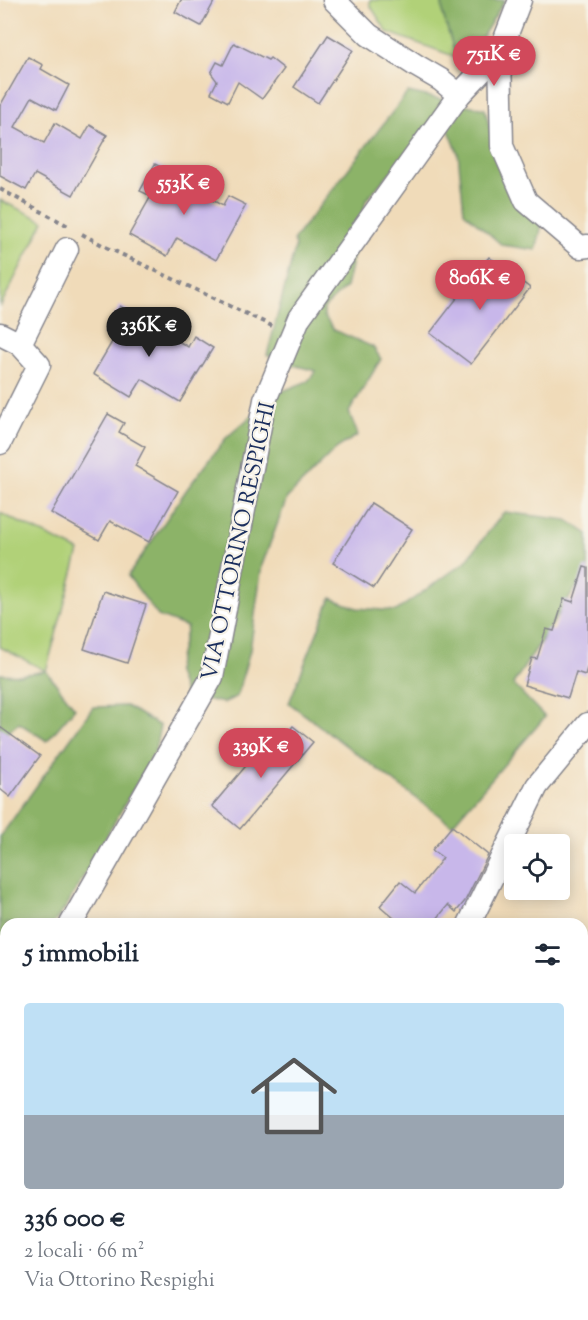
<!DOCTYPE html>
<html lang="it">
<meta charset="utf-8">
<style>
:root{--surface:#fff;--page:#f6f6f7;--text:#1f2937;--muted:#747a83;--accent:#d1495b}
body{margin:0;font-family:"Sorts Mill Goudy",serif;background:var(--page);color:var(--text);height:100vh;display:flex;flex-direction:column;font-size:22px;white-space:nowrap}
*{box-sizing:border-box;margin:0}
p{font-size:20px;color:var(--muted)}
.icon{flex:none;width:33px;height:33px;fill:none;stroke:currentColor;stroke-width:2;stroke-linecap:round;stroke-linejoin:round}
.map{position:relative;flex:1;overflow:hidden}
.drawer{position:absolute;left:0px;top:918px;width:588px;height:402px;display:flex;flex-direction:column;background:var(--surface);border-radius:18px 18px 0 0;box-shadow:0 3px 15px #0003}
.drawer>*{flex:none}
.buttons{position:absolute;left:504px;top:834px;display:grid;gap:12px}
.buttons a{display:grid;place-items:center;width:66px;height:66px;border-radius:6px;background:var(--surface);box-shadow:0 3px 15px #0003;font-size:30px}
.price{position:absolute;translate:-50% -51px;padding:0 14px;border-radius:21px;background:var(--accent);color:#fff;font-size:20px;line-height:39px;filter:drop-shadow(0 2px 3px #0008)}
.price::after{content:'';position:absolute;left:50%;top:36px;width:18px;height:14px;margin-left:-9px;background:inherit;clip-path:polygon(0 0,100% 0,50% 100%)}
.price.selected{background:#222;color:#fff}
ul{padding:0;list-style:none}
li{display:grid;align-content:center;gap:12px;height:318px;padding:0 24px}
li span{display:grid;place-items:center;height:186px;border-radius:6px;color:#555}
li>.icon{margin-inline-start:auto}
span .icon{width:108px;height:108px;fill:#fffc;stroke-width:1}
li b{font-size:26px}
h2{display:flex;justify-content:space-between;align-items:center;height:72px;padding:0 24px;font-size:26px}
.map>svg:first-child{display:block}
.green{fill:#b1d178;stroke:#66806b;stroke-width:1.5}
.forest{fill:#8cb368;stroke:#547163;stroke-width:1.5}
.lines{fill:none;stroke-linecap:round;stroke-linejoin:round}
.stream{stroke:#61a2d4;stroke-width:7}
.building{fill:#c8b7ea}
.minor-casing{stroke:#86858c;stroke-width:25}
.secondary-casing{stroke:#86858c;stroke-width:35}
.path{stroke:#86858c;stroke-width:4;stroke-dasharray:4.5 4.5;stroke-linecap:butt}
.minor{stroke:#fff;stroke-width:22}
.secondary{stroke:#fae7c3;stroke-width:33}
.labels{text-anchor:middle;stroke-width:4.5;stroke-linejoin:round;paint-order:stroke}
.street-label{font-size:22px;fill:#1b2f5e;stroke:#f7f3e8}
</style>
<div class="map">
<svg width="588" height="1320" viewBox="0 0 588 1320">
<rect width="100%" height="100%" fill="#f7f3e8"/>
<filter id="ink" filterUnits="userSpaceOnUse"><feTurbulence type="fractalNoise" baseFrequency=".0167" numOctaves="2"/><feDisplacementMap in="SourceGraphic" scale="12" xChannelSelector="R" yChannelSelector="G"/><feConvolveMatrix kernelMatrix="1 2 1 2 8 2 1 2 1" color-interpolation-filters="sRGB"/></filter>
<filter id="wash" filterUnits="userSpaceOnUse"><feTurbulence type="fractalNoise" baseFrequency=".008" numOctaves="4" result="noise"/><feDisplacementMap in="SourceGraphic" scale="24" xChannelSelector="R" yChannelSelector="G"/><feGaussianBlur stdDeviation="1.35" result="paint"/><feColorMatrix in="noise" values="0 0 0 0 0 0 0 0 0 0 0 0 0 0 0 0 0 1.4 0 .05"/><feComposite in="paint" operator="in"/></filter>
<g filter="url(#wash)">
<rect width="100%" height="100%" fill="#f0dbb9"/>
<g class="green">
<polygon points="370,0 442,0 443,14 456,57 387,32 370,5"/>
<polygon points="0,200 44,221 0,307"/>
<polygon points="0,513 79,551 46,671 0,647"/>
<polygon points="0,1215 6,1222 6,1288 0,1294"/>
</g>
<g class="forest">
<polygon points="442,0 505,0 481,39 456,57 443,14"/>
<polygon points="408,92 485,109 498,162 542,225 536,250 502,245 464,212 458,153 448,128 413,146 366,200 346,287 324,308 324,316 334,330 373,347 381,359 349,412 358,435 337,448 287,498 262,565 250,650 237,696 224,703 185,695 176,670 187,627 158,616 128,576 187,489 226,438 278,393 308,381 316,371 293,365 267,355 295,248 294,239"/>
<polygon points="504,512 567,520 588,534 588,579 583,577 513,684 545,717 452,825 289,703 331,598 357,608 396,611 465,562"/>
<polygon points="46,671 75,708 47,741 19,723 0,738 0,674 19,675"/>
<polygon points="126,706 160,726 155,751 66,907 53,924 6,924 6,973 0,978 0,837 93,707"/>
<polygon points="588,952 588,1107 582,1115 582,960"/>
<polygon points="588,1112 588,1209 582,1216 582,1120"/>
<polygon points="6,1130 6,1222 0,1215 0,1135"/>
<polygon points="6,1288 6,1314 240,1314 247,1320 0,1320 0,1294"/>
<polygon points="274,1314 495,1314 490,1320 269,1320"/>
</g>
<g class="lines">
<g class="stream">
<polyline points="582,1098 588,1090"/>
<polyline points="411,1320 416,1314"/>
</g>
</g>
<g id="blocks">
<g class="building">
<polygon points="181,0 215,0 201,26 175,12"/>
<polygon points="328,35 353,50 318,103 294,87"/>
<polygon points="234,43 268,60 270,58 284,69 262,99 238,82 228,102 211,93 217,81 211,73 217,62 223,65"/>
<polygon points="28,57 43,65 41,69 69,85 56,110 32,97 15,127 44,143 55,123 82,139 90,125 107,135 73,195 35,174 26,190 0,176 0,106"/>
<polygon points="155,164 190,183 188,187 223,206 228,196 246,205 216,260 177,238 167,256 129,235 151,196 140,191"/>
<polygon points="489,257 530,288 471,364 430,333"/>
<polygon points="120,306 188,347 194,336 213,348 180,402 142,379 131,397 93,374 115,337 105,331"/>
<polygon points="108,414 124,423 119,432 145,447 135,466 178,491 149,542 110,521 99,540 51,513"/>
<polygon points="371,503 412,529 374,588 333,563"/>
<polygon points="584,567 588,568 588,665 585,675 576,672 568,698 524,685 532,658 537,659 546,629 554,631 564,599 573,602"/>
<polygon points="103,591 146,605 127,663 84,649"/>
<polygon points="293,726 313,742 240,829 212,806 256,754 264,760"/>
<polygon points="0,727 40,756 10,797 0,789"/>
<polygon points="452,826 488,855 465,901 456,912 448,905 433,924 401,924 380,906 400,881 415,893 443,858 432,850"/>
</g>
</g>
</g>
<g filter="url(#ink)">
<use href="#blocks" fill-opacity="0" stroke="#86858c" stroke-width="1.5"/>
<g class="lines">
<g class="minor-casing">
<g id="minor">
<polyline points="334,0 369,35 417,66 441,80 459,95"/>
<polyline points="500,52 502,146 526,201 580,247 588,246"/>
<polyline points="0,334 20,344 67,249"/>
<polyline points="0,443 39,365 20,344"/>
<polyline points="71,924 212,677 265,400 299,318 459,95 500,52 520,0"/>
<polyline points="469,924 537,786 588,724"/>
<polyline points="0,992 6,986"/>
</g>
</g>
<g class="secondary-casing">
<g id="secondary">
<polyline points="582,1250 588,1244"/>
<polyline points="582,1303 588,1297"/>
<polyline points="520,1320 525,1314"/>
</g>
</g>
<g class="path">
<polyline points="0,189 70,227"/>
<polyline points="82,234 106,247 272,326"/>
<polyline points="582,1144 588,1137"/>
<polyline points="448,1320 453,1314"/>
</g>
<use href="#minor" class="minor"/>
<use href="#secondary" class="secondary"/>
</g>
</g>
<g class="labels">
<g class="street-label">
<text transform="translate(237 541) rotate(-78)" y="8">VIA OTTORINO RESPIGHI</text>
</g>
</g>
</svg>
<div class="buttons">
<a><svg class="icon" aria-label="locate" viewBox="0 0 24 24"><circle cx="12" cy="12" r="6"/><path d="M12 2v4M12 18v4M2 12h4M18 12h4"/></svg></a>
</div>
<b class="price" style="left:494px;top:87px">751K €</b>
<b class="price" style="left:184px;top:216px">553K €</b>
<b class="price" style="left:480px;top:311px">806K €</b>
<b class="price selected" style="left:149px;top:358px">336K €</b>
<b class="price" style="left:261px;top:779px">339K €</b>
<section class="drawer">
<h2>5 immobili<svg class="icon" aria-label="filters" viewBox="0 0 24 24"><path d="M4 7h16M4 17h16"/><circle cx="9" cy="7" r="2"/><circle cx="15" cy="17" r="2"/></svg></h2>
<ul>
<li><span style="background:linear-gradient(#bfe0f5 60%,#9aa5b1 0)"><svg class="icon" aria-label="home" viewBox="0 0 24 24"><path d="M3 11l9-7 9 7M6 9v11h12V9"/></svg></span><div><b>336 000 €</b><p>2 locali · 66 m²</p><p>Via Ottorino Respighi</p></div></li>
</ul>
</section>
</div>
